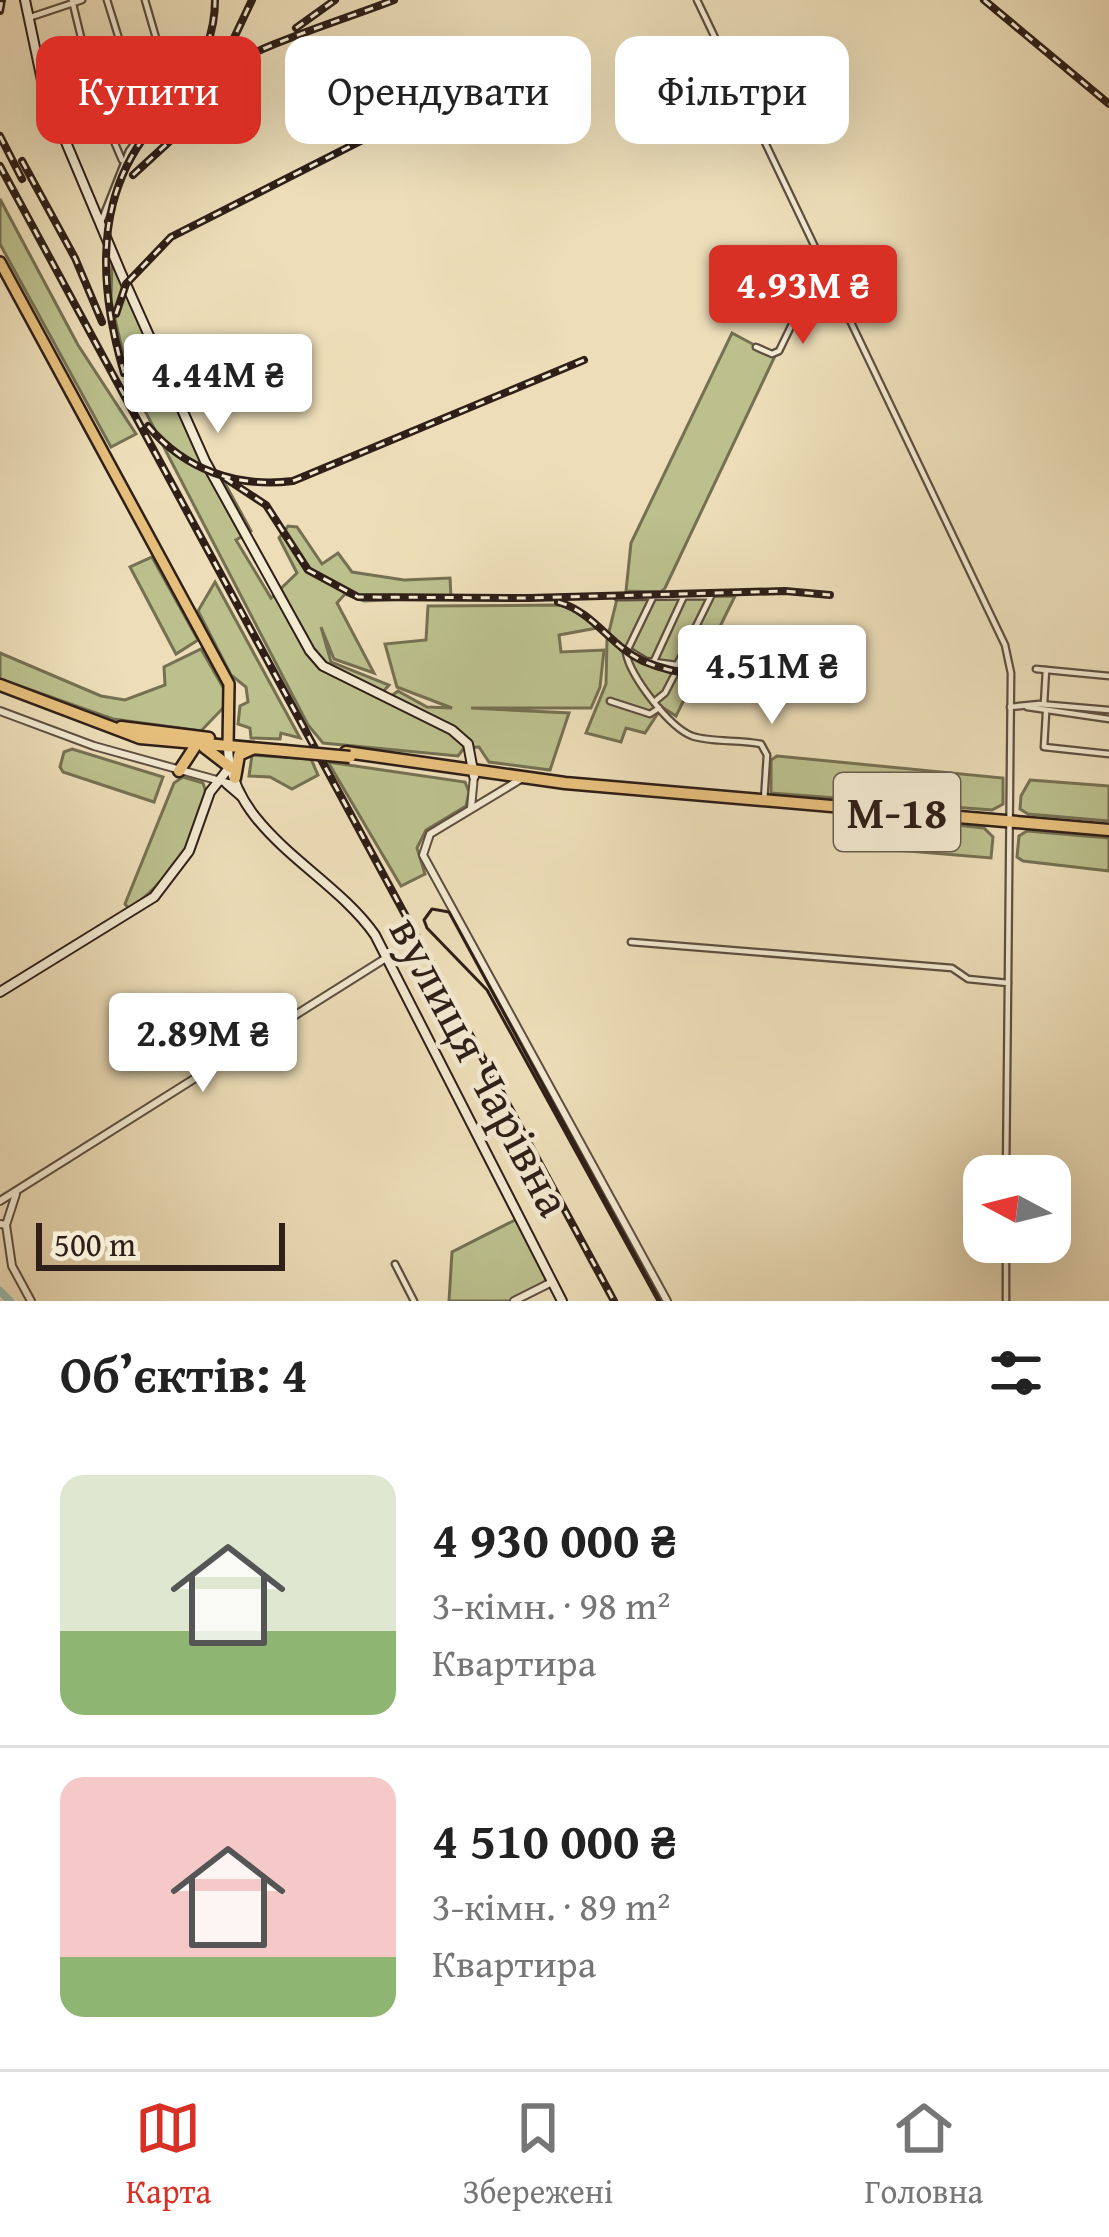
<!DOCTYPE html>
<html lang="uk">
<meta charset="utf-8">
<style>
:root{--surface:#fff;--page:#f2f2f2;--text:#222;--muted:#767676;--line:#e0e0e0;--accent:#d93025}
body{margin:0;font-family:"Gentium Book Plus",serif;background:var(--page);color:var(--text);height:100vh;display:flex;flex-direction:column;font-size:45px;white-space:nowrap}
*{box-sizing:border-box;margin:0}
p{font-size:39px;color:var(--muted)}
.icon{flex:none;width:66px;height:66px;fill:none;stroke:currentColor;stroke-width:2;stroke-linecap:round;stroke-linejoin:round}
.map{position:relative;height:1301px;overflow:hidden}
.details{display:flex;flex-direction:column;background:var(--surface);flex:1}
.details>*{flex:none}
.guide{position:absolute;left:36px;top:36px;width:1038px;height:108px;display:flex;gap:24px}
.needle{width:78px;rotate:277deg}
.fabs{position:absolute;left:963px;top:1155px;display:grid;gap:24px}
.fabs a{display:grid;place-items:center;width:108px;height:108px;border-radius:24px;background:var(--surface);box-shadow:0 12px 48px #0002;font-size:60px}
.scale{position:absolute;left:36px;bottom:30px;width:249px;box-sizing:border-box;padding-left:12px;border:6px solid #2f1f18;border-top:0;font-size:33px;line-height:42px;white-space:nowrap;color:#2f1f18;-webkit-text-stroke:9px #f3ead2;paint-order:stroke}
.price{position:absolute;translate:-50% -102px;padding:0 27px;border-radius:12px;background:#fff;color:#222;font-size:39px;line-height:78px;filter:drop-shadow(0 3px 6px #0008)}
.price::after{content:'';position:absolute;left:50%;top:72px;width:36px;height:27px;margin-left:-18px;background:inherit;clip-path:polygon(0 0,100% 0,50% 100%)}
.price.selected{background:var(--accent);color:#fff}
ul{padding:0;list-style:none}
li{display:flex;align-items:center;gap:36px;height:300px;padding:0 60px}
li+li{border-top:3px solid var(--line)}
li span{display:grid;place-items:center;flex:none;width:336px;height:240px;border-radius:24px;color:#555}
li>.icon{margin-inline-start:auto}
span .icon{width:144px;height:144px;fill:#fffc;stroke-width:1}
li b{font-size:51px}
h2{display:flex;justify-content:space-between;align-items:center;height:144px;padding:0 60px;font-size:51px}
.tag{padding:0 42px;border-radius:24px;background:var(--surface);box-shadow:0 12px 48px #0002;font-size:42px;line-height:108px}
.tag.selected{background:var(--accent);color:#fff}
.dock{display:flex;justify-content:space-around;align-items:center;height:168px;border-top:3px solid var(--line);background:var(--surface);font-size:33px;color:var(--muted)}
.dock a{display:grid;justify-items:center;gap:6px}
.dock .selected{color:var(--accent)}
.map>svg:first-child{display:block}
.green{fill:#bbc08d;stroke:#757052;stroke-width:3}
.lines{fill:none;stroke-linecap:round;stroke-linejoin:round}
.river{stroke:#99bcac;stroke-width:8}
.minor-casing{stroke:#5e4f40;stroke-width:9}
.tertiary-casing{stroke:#5e4f40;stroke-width:10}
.secondary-casing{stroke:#2f1f18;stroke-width:12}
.primary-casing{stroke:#2f1f18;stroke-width:14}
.trunk-casing{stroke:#2f1f18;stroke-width:15}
.minor{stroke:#f3ead2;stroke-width:4.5}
.tertiary{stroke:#f3ead2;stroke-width:6}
.secondary{stroke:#f3ead2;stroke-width:8}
.primary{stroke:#e6bf7c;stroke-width:9}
.trunk{stroke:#e6bf7c;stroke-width:10}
.tram{stroke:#2f1f18;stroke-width:3}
.rail-casing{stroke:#2f1f18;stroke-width:8}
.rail{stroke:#f3ead2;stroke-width:3;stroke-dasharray:9;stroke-linecap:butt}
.trunk-bridge-casing{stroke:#2f1f18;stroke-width:15;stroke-linecap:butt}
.trunk-bridge{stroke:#e6bf7c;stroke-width:10}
.labels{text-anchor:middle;stroke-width:9;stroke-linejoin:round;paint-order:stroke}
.shield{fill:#f3ead2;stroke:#6a5c50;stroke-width:3}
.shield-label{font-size:45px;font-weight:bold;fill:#2f1f18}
.street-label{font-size:48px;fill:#2f1f18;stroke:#f3ead2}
</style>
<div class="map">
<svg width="1109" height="1301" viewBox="0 0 1109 1301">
<rect width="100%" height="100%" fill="#eddeb9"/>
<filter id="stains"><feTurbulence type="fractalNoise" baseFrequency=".00167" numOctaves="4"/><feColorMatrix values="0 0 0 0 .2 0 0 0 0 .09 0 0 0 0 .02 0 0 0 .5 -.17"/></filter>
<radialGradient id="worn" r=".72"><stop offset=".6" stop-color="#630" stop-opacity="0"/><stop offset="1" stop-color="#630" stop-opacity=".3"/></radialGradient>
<g class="green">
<polygon points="0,199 78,345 136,434 111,447 0,244"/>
<polygon points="112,259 215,479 222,478 251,531 236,540 271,598 297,573 279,538 288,526 297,527 322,564 338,553 352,572 404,580 450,578 451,597 364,601 345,594 337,603 374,673 334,659 321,627 331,662 389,685 382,693 390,697 398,691 427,707 452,708 397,687 385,644 426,640 428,606 560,605 578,611 597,628 559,635 561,652 604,650 600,687 591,708 471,708 569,713 550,770 489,762 479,747 464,748 458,756 323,743 308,725 129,380 111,301"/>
<polygon points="732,333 775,356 665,588 661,592 626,591 631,543"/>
<polygon points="152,557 198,640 176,654 130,567"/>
<polygon points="215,582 300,738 281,733 280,739 251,738 250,728 238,724 240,706 248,702 246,687 231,675 198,611"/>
<polygon points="735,596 676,716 662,707 645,733 626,728 621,742 586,733 606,684 607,640 617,599"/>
<polygon points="201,649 224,689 224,707 201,731 113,719 0,679 0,653 101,696 125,700 165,685 164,667"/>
<polygon points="72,749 163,777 154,802 63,772 60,767 64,752"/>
<polygon points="252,755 311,759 318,775 292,789 270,777 249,776"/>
<polygon points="777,756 1003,778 1003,804 992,810 771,793 771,760"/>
<polygon points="328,762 465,782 469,792 466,806 426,830 417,848 425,874 401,886"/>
<path d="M183 777 203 783C220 821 159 890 129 909L125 904 174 783Z"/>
<polygon points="1030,780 1109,786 1109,821 1028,814 1020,809 1021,796"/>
<polygon points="891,818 984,828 993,837 991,858 885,849 885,823"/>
<polygon points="1027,831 1109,838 1109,871 1023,861 1017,857 1019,836"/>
<polygon points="517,1219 546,1278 544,1283 510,1301 449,1301 452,1252"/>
</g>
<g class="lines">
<polyline class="river" points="0,1291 10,1301"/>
<g class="minor-casing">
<g id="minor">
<polyline points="72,0 96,99 122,160"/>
<polyline points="107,0 146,126"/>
<polyline points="697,0 1005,645 1011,673 1008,983"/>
<polyline points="28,18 82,0"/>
<polyline points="101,222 129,151 172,93 145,0"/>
<polyline points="756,347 772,354 779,351 815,277 826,269"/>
<polyline points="617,597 711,596 677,665 646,661 628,650"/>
<path d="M653 597 626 653C631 677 669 727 692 736 713 743 740 739 761 744L767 755 764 801"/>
<polyline points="654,661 684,596"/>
<polyline points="1036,669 1109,676"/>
<polyline points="610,701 650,714 659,708"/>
<polyline points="654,702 665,693 677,670"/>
<polyline points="1044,704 1046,670"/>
<polyline points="1010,707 1039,704 1109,710"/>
<polyline points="1027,707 1109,719"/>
<polyline points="1046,713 1044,747 1109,754"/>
<polyline points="631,942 952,968 968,979 1008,983 1006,1176"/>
<polyline points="395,1264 414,1301"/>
<polyline points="1006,1301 1006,1242"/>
</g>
</g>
<g class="tertiary-casing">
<g id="tertiary">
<polyline points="0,711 94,746 231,784"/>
<polyline points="521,779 430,834 423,855 667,1301"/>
<polyline points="471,808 474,776"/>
<polyline points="0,1201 386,958"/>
<polyline points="0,1224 6,1225 12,1266 31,1301"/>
<polyline points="6,1225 16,1194"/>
<polyline points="514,1301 552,1282"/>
</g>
</g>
<g class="secondary-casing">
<g id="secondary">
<polyline points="25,0 44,90 121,273 205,461 310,651 323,666 452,730 468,744 474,776"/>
<path d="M228 747C230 832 332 872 375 935L562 1301"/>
<polyline points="227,784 241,796"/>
<polyline points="0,992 154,897 189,851 210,792 229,768"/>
</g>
</g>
<g class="primary-casing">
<polyline id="primary" points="0,262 229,684 228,747"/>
</g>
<g class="trunk-casing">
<g id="trunk">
<polyline points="0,685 140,738 285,751"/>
<polyline points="121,727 209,738"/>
<polyline points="204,747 230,767"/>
<polyline points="346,752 565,783 1109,830"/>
<polyline points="179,771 196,745"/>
<polyline points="235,778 239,755 252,749"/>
</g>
</g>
<use href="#minor" class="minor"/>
<use href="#tertiary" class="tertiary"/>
<use href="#secondary" class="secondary"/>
<use href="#primary" class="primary"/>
<use href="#trunk" class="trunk"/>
<polyline class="tram" points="658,1301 487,990 427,928 424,920 432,909 449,912 660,1301"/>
<g class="rail-casing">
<g id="rail">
<polyline points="984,0 1109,104"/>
<polyline points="0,11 2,0"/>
<polyline points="296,28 335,0"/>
<polyline points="201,72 233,40 252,0"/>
<path d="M182 90C202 64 215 34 215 0"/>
<polyline points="0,136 22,179"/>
<polyline points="22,161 75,258 102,322"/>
<polyline points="0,166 614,1301"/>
<polyline points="133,175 170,141"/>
<polyline points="116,314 126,284 171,237 402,120"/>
<path d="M124 373C88 251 100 145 214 74 261 44 340 21 394 0"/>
<path d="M148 426C185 470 237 488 293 481L584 360"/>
<polyline points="225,478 266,505 308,570 358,597 529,598 785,591 830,595"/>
<path d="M558 602C594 612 610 646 643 661 696 684 765 677 822 681"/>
</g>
</g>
<use href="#rail" class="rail"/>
<g class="trunk-bridge-casing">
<polyline id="trunk-bridge" points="285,751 350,757"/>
</g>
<use href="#trunk-bridge" class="trunk-bridge"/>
</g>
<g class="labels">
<rect class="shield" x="834" y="773" width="126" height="78" rx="9"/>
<g class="shield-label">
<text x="897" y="828">М-18</text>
</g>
<g class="street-label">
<text transform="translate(481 1066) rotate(62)" y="17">вулиця Чарівна</text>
</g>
</g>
<rect width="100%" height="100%" filter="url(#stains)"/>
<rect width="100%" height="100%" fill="url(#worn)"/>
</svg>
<div class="fabs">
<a><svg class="needle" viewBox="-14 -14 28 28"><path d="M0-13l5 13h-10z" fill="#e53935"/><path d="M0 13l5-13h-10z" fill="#767676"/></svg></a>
</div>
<div class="scale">500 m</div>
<b class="price selected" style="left:803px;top:347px">4.93M ₴</b>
<b class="price" style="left:218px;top:436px">4.44M ₴</b>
<b class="price" style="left:772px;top:727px">4.51M ₴</b>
<b class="price" style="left:203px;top:1095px">2.89M ₴</b>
<div class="guide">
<a class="tag selected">Купити</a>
<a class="tag">Орендувати</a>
<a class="tag">Фільтри</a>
</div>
</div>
<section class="details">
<h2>Об’єктів: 4<svg class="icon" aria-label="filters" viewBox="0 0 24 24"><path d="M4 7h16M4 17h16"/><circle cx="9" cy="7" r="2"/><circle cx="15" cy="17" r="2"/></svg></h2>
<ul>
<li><span style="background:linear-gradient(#dfe7d0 65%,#8fb573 0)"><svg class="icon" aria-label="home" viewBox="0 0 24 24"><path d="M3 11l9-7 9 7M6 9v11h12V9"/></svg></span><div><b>4 930 000 ₴</b><p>3-кімн. · 98 m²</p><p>Квартира</p></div></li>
<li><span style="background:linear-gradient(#f6c9c9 75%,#8fb573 0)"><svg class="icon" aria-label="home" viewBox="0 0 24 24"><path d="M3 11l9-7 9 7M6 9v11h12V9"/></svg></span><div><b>4 510 000 ₴</b><p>3-кімн. · 89 m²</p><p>Квартира</p></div></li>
</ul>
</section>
<nav class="dock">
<a class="selected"><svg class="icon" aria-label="map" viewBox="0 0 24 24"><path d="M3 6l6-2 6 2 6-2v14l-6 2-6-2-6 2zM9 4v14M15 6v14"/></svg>Карта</a>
<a><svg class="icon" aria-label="saved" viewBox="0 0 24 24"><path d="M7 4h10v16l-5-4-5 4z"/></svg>Збережені</a>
<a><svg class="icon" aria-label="home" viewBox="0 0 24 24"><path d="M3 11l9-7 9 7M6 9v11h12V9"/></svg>Головна</a>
</nav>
